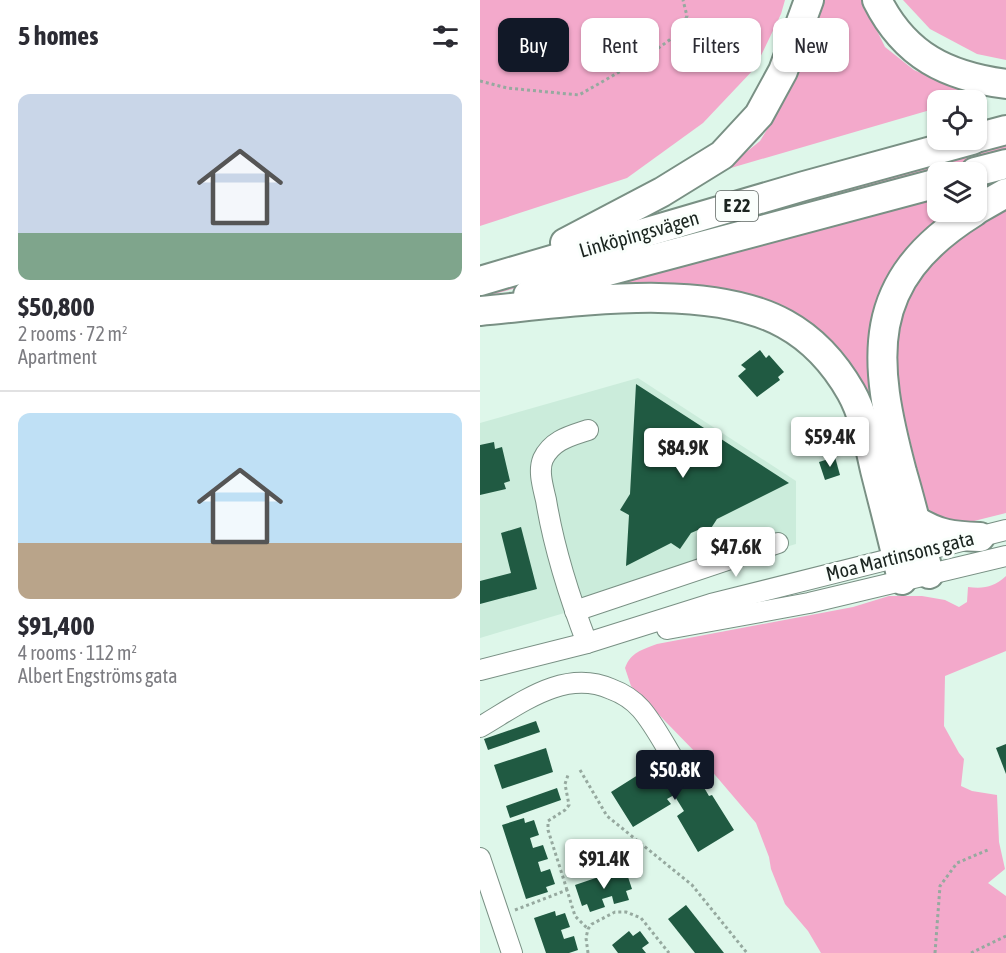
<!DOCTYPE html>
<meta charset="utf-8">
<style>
:root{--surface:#fff;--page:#f7f7f7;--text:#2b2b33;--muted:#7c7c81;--line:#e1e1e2;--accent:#111827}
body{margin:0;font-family:"Asap Condensed",sans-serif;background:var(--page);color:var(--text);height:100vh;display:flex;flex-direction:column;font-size:22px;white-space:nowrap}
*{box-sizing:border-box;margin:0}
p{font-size:20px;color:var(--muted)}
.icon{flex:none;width:33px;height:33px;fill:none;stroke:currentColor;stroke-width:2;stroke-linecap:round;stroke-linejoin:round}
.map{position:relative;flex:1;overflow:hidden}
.sheet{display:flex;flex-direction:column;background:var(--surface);width:480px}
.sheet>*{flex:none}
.top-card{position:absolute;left:18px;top:18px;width:417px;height:54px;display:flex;gap:12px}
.tools{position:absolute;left:447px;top:90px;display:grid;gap:12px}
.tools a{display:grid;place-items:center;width:60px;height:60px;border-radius:12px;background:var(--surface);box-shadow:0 2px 4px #0004;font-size:30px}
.price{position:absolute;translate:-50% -51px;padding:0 14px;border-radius:6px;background:#fff;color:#222;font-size:20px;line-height:39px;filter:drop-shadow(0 2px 3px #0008)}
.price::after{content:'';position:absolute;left:50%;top:36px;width:18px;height:14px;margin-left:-9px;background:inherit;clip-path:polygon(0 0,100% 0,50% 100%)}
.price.current{background:var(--accent);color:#fff}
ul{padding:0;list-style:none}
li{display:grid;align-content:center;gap:12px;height:318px;padding:0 18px}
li+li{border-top:2px solid var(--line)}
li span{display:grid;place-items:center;height:186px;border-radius:12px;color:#555}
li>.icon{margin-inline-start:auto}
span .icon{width:108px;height:108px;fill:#fffc;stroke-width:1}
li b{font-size:26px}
h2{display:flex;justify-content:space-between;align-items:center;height:72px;padding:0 18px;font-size:26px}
.tag{padding:0 21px;border-radius:12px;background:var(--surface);box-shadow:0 2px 4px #0004;font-size:21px;line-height:54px}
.tag.current{background:var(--accent);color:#fff}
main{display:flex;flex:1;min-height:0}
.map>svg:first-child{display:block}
.built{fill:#cbecdb}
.green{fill:#f3a9cb}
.building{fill:#205a42}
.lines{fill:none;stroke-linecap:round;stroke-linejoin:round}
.minor-casing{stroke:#799084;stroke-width:22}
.highway-casing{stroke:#799084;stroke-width:32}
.path{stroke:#96a99f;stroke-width:3;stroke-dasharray:3 3;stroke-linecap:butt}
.minor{stroke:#fff;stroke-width:20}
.highway{stroke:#fff;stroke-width:28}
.labels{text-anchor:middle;stroke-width:6;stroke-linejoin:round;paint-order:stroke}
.shield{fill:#fafffc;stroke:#5e6662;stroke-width:1.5}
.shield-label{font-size:18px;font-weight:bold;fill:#1b2520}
.street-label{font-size:20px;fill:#1b2520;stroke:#fafffc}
</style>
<main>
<section class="sheet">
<h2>5 homes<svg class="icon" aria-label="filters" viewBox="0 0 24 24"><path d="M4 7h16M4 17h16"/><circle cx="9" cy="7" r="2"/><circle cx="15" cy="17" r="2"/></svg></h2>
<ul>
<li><span style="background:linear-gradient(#c9d6e8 75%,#7fa58c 0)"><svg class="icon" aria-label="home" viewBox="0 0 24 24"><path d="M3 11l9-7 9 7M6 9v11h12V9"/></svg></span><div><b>$50,800</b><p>2 rooms · 72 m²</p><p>Apartment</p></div></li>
<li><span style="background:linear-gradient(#bfe0f5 70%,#b9a48a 0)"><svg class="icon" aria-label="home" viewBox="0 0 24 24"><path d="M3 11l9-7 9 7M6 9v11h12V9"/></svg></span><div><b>$91,400</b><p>4 rooms · 112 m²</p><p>Albert Engströms gata</p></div></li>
</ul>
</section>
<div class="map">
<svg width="526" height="953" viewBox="0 0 526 953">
<rect width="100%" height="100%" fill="#def7ea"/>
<polygon class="built" points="158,378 316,481 316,544 0,638 0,423"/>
<g class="green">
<polygon points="0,0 305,0 301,14 275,68 223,123 147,178 0,226"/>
<polygon points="342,0 382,0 405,47 434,70 497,97 484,100 458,100 457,108 244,170 280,141 308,95"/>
<polygon points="423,0 526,0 526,60 497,54 450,29"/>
<polygon points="526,144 526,153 0,298 0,293 162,244"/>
<polygon points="457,197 458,212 478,212 401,305 432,535 388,406 320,322 133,285"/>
<polygon points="526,208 526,513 482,524 463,520 446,507 416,381 414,342 425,303 446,269 489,231"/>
<path d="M526 576V651L465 676 464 726 479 753 484 759 481 786 492 791 517 795 519 842 525 869 508 883 526 896V953H341L328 931 305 904 291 869 289 857 276 823 218 755 151 686 145 668C151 652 162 650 177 644L373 607 409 596H442L465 600 479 607 487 602 488 587C504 589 514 587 526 576Z"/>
</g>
<g class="building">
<polygon points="280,350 286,358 289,355 304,372 298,377 300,380 277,397 258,376 266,369 261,365"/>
<polygon points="156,384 309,483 237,519 226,536 218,530 211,533 200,549 191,543 146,566 149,515 140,510 150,494"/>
<polygon points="14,442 15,449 22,447 30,481 24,483 26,489 0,495 0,445"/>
<polygon points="355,457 360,475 345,480 339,462"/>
<polygon points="41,527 57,589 0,604 0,581 31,573 21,533"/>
<polygon points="56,721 60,732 8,750 4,739"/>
<polygon points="526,744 526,774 516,748"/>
<polygon points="66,748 73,772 22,789 14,765"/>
<polygon points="204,754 229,796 232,795 254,830 218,852 197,816 204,811 194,795 187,799 191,804 153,827 131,792 169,768 172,773"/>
<polygon points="77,788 81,800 30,818 26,806"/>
<polygon points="44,818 45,823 54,820 59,835 50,838 53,848 63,845 68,859 58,862 61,872 70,869 75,884 66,887 68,892 46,899 22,825"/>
<polygon points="145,868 152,889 146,891 149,900 134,904 132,896 122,899 125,907 110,912 107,904 102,906 95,885"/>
<polygon points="206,905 244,953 215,953 188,919"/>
<polygon points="75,911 76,916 85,913 90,927 81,930 84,939 94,936 98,950 89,953 66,953 54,918"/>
<polygon points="149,931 153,936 160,931 169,943 162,948 166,953 138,953 132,945"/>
</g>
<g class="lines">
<g class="minor-casing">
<g id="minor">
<polyline points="95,611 298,543"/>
<polyline points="187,629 329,603 526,556"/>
<path d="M107 643C89 596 74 549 66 500 63 487 58 471 63 459 72 440 90 436 108 430"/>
<polyline points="0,670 107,643 231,604 526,530"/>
<path d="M0 727C40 704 84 668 131 689 142 693 153 700 161 709 173 723 182 740 191 755"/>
<polyline points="0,858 32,953"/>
</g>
</g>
<g class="highway-casing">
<g id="highway">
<path d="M397 0C425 56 467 76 526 84"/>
<polyline points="496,138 526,130"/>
<polyline points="495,172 526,164"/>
<polyline points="496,210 526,193"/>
<polyline points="85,243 182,192 242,155 279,115 303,71 329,0"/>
<polyline points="0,281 324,186 492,140"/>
<polyline points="48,295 128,271 458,183"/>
<path d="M0 311C88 303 226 280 305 324 334 340 355 364 371 392 384 415 389 444 395 470 404 506 414 543 422 580"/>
<path d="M435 520C459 535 473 536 500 537"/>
<path d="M449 574C440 540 432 506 422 472 392 359 383 281 494 212"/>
</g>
</g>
<g class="path">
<polyline points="0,81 27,88 99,95 169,55 199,33 207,16 203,0"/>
<polyline points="100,770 127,816 212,885 267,953"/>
<polyline points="87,890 68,830 68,821 85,810 89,805 85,784 88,775"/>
<polyline points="35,910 87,890 95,916 108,929"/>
<polyline points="108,953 106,938 108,929 112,924 135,912 146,912 161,918 189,953"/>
<polyline points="455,953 460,886 477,863 510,849"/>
<polyline points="491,953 526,936"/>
</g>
<use href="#minor" class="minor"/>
<use href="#highway" class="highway"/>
</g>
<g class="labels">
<rect class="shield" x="236" y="191" width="42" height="30" rx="4.5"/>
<g class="shield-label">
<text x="257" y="212">E 22</text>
</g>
<g class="street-label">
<text transform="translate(159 234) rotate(-16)" y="7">Linköpingsvägen</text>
<text transform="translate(420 556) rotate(-14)" y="7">Moa Martinsons gata</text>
</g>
</g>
</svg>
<div class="tools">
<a><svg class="icon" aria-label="locate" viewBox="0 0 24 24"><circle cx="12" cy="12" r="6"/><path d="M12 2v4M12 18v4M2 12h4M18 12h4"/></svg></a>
<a><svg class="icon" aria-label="layers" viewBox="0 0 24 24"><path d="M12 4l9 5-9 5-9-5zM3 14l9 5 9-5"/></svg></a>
</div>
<b class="price" style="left:350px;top:468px">$59.4K</b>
<b class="price" style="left:203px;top:479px">$84.9K</b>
<b class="price" style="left:256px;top:578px">$47.6K</b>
<b class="price current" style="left:195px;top:801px">$50.8K</b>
<b class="price" style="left:124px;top:890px">$91.4K</b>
<div class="top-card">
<a class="tag current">Buy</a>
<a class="tag">Rent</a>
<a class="tag">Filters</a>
<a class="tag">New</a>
</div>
</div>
</main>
